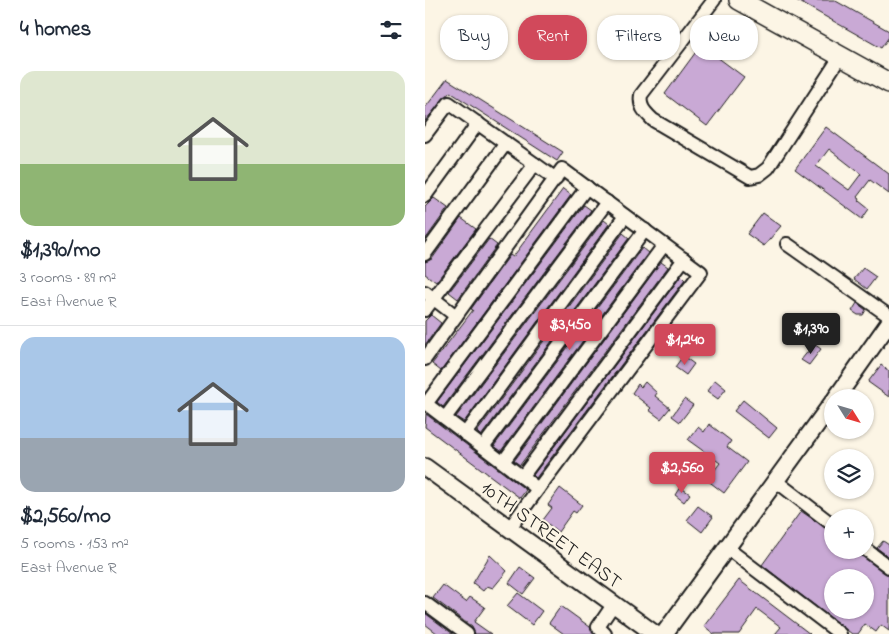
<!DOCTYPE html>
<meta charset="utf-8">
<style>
:root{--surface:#fff;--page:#f6f6f7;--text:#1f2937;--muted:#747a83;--line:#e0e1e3;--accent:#d1495b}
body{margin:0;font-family:"Indie Flower",sans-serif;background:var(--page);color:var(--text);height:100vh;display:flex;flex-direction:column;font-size:19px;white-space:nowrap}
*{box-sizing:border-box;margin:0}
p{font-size:16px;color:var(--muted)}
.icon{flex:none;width:28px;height:28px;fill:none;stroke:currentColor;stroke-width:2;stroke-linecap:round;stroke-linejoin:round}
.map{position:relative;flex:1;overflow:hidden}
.panel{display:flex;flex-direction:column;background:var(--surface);width:425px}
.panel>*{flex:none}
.guide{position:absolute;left:15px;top:15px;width:374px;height:45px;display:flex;gap:10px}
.needle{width:32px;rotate:127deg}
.fabs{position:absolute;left:399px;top:389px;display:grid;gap:10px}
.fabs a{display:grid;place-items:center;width:50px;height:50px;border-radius:50%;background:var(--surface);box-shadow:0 1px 4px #0004;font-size:25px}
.price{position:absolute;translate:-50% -42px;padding:0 11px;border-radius:5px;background:var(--accent);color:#fff;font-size:16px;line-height:32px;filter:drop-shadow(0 1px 2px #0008)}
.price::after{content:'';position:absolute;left:50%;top:30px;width:15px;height:11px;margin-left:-8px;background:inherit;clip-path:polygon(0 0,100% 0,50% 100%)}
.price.selected{background:#222;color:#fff}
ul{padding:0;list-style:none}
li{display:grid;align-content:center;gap:10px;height:265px;padding:0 20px}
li+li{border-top:1px solid var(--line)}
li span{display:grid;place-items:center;height:155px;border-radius:15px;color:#555}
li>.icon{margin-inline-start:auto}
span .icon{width:90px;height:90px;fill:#fffc;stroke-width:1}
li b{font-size:21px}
h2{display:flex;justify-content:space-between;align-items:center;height:60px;padding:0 20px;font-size:21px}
.pill{padding:0 18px;border-radius:20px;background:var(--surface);box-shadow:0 1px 4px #0004;font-size:18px;line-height:45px}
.pill.selected{background:var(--accent);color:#fff}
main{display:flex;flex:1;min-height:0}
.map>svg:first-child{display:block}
.building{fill:#c9a9d5;stroke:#1c1c1c;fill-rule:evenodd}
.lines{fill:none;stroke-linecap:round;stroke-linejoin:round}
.minor-casing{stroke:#1c1c1c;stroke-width:16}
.major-casing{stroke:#1c1c1c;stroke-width:20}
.highway-casing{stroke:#1c1c1c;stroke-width:22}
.minor{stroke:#fcf5e5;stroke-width:12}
.major{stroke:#fcf5e5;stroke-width:16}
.highway{stroke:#fcf5e5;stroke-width:19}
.labels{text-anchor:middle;stroke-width:4;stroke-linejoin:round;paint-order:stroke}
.street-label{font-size:20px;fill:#1c1c1c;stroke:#fcf5e5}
</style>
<main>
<section class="panel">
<h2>4 homes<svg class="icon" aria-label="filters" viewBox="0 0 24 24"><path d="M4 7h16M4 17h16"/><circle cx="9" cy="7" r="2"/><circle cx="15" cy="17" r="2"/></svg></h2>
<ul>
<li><span style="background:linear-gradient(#dfe7d0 60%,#8fb573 0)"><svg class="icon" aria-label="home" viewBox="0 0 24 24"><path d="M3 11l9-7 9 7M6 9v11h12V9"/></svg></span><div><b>$1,390/mo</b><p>3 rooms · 89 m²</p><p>East Avenue R</p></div></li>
<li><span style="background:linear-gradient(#a9c7e8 65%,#9aa5b1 0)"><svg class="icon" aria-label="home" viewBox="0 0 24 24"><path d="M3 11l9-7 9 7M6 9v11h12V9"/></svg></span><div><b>$2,560/mo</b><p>5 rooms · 153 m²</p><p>East Avenue R</p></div></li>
</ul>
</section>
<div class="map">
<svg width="464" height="634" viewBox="0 0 464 634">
<rect width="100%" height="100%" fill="#fcf5e5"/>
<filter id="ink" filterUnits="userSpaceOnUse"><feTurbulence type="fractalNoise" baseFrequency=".02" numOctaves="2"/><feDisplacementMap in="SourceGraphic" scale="10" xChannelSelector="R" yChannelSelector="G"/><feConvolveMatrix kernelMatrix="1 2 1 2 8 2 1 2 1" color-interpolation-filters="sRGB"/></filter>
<g filter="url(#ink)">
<g class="building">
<polygon points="371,0 409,0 464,31 464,37 456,48"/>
<polygon points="276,45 319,77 282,126 240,94"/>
<polygon points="22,79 138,152 132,161 25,92 0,121 0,108"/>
<path d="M401 127 464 174V194L445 180 432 197 435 199 434 201 444 209 437 219 370 169ZM404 149 436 174 424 190 391 166Z"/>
<polygon points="138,189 146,195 16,371 7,364 48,310 46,309 85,255 88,257"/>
<polygon points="9,198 23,208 0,240 0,207"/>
<polygon points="159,205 166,210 18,407 12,402"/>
<polygon points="338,213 356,226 339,246 322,234"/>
<polygon points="36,218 51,229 11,282 0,274 0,262 7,259"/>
<polygon points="179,220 184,224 39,422 31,417"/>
<polygon points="198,233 204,238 56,436 52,432"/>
<polygon points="64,239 72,245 33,299 24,292"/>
<polygon points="217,248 223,253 76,451 69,446"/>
<polygon points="236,262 243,267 95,465 89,461"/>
<polygon points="438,268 451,277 442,289 429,279"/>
<polygon points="256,276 260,280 111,478 108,475"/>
<polygon points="432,303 441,310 438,315 433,315 427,311"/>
<polygon points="6,315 16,323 0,345 0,321"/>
<polygon points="389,344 396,349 384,365 376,360"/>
<polygon points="258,356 269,364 261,375 250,367"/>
<polygon points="456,365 464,371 464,397 443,382"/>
<polygon points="290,380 301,389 293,399 282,391"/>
<polygon points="220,382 232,393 230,396 245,408 236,419 224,410 226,408 207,393 213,384 216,387"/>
<polygon points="259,399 268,405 255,422 247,416"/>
<polygon points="318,400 352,428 344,438 309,411"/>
<polygon points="1,414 101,490 95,498 0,427"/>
<polygon points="284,424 306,441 302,447 322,462 299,493 282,480 295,463 263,440 273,427 279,432"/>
<polygon points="262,460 270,467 263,476 255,469"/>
<polygon points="255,487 265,494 259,502 250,495"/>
<polygon points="135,488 157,505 151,513 148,511 133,532 118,520 127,508 123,505"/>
<polygon points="273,506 288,517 277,532 262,520"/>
<path d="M376 511 408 533V550H431L464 575V631L456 625 451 632 440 624 433 634H427L337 565ZM408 578H440V610H424L420 615 413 610H408Z"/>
<polygon points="458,541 464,545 464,557 452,548"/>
<polygon points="65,555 82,571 68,588 62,586 58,591 48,583"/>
<polygon points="95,567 110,578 98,594 84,583"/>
<polygon points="314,580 385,634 350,634 356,627 332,609 314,634 289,634 279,626"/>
<polygon points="18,585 41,602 45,597 60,607 49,622 66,634 50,634 47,627 8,598"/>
<polygon points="93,593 117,611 107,625 82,606"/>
<polygon points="136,606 165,627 169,634 139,634 124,623"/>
<polygon points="0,613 28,634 13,634 0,624"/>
</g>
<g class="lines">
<g class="minor-casing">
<g id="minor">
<path d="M289 0 216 95C214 107 220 112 228 120L325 177 334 175 343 168 415 57"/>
<polyline points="0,135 24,103 131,179"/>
<polyline points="0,196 53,123"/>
<polyline points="362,244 464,316"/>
<polyline points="0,254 81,143"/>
<polyline points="0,292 31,316"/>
<polyline points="0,310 110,164"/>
<polyline points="0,359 137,169 276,272 113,489 0,403"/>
<polyline points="1,404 162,187"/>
<polyline points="20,418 182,202"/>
<polyline points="40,434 200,216"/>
<polyline points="58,447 220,230"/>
<polyline points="78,462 239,245"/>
<polyline points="97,477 259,259"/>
<polyline points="351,481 408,525"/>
<polyline points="84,529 113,489"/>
<polyline points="302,548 415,634"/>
<polyline points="440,549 464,567"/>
<polyline points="0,603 42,634"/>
<polyline points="180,634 173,627 188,605"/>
</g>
</g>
<g class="major-casing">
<g id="major">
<polyline points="411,398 464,323"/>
<polyline points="0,467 230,634"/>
<polyline points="239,634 408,402"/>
</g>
</g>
<g class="highway-casing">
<polyline id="highway" points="314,0 464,83"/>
</g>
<use href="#minor" class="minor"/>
<use href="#major" class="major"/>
<use href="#highway" class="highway"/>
</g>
</g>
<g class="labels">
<g class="street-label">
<text transform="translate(127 534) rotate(36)" y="7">10TH STREET EAST</text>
</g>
</g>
</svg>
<div class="fabs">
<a><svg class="needle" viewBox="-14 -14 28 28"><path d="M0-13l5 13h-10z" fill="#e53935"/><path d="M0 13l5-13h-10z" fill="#747a83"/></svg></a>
<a><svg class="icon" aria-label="layers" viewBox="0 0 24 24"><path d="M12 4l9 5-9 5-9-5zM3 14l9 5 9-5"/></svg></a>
<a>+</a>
<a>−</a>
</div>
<b class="price" style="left:145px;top:351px">$3,450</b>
<b class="price selected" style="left:386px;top:355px">$1,390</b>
<b class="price" style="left:260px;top:366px">$1,240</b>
<b class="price" style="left:257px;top:494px">$2,560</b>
<div class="guide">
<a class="pill">Buy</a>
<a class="pill selected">Rent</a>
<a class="pill">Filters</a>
<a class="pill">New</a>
</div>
</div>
</main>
